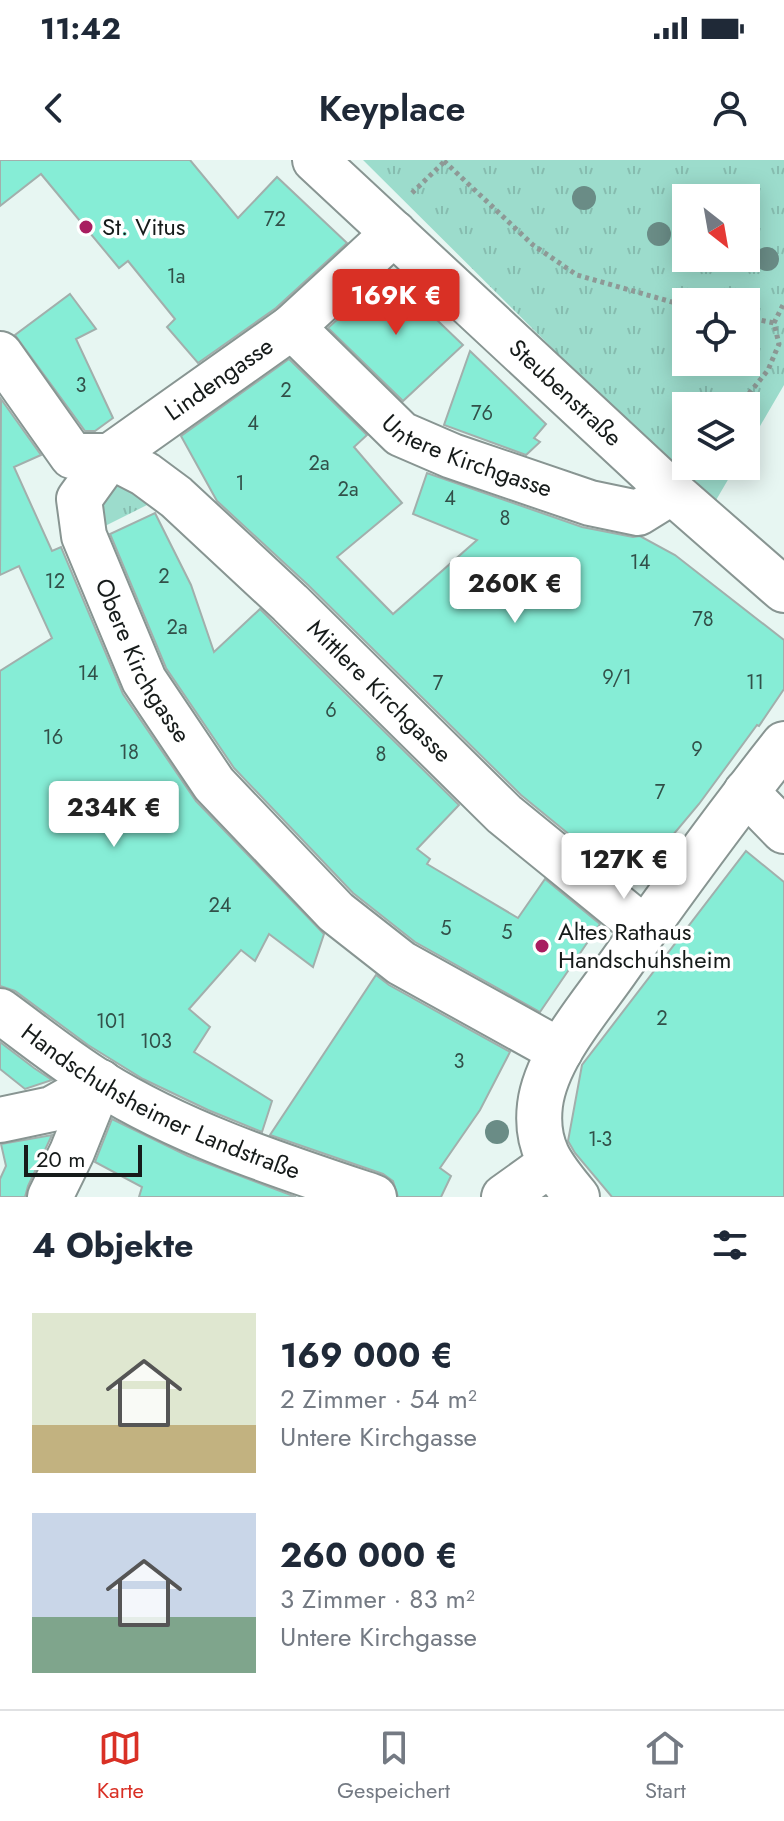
<!DOCTYPE html>
<html lang="de">
<meta charset="utf-8">
<style>
:root{--surface:#fff;--page:#f2f2f3;--text:#1f2937;--muted:#747a83;--line:#e0e1e3;--accent:#d93025}
body{margin:0;font-family:Jost,sans-serif;background:var(--page);color:var(--text);height:100vh;display:flex;flex-direction:column;font-size:30px;white-space:nowrap}
*{box-sizing:border-box;margin:0}
p{font-size:26px;color:var(--muted)}
.icon{flex:none;width:44px;height:44px;fill:none;stroke:currentColor;stroke-width:2;stroke-linecap:round;stroke-linejoin:round}
.map{position:relative;height:1037px;overflow:hidden}
.details{display:flex;flex-direction:column;background:var(--surface);flex:1}
.details>*{flex:none}
.needle{width:52px;rotate:149deg}
.controls{position:absolute;left:672px;top:24px;display:grid;gap:16px}
.controls a{display:grid;place-items:center;width:88px;height:88px;border-radius:0px;background:var(--surface);box-shadow:0 4px 20px #0003;font-size:40px}
.scale{position:absolute;left:24px;bottom:20px;width:118px;box-sizing:border-box;padding-left:8px;border:4px solid #161b1a;border-top:0;font-size:22px;line-height:28px;white-space:nowrap;color:#161b1a;-webkit-text-stroke:6px #fff;paint-order:stroke}
.price{position:absolute;translate:-50% -68px;padding:0 18px;border-radius:8px;background:#fff;color:#222;font-size:26px;line-height:52px;filter:drop-shadow(0 2px 4px #0008)}
.price::after{content:'';position:absolute;left:50%;top:48px;width:24px;height:18px;margin-left:-12px;background:inherit;clip-path:polygon(0 0,100% 0,50% 100%)}
.price.active{background:var(--accent);color:#fff}
ul{padding:0;list-style:none}
li{display:flex;align-items:center;gap:24px;height:200px;padding:0 32px}
li span{display:grid;place-items:center;flex:none;width:224px;height:160px;border-radius:0px;color:#555}
li>.icon{margin-inline-start:auto}
span .icon{width:96px;height:96px;fill:#fffc;stroke-width:1}
li b{font-size:34px}
h2{display:flex;justify-content:space-between;align-items:center;height:96px;padding:0 32px;font-size:34px}
.status{display:flex;justify-content:space-between;align-items:center;height:56px;padding:0 40px;background:var(--surface);direction:ltr}
.status svg{height:22px;fill:currentColor}
header{display:flex;justify-content:space-between;align-items:center;height:104px;padding:0 32px;background:var(--surface);font-size:36px;font-weight:600}
.menu{display:flex;justify-content:space-around;align-items:center;height:112px;border-top:2px solid var(--line);background:var(--surface);font-size:22px;color:var(--muted)}
.menu a{display:grid;justify-items:center;gap:4px}
.menu .active{color:var(--accent)}
.map>svg:first-child{display:block}
.park{fill:url(#park-tufts);fill-rule:evenodd}
.building{fill:#86edd6;stroke:#a2afac;stroke-width:2}
.lines{fill:none;stroke-linecap:round;stroke-linejoin:round}
.street-casing{stroke:#889592;stroke-width:48}
.path{stroke:#8e9996;stroke-width:5;stroke-dasharray:4 4;stroke-linecap:butt}
.street{stroke:#fff;stroke-width:44}
.tree{fill:#6a8c86}
.poi-dot{fill:#a81d60;stroke:#fff;stroke-width:3}
.labels{text-anchor:middle;stroke-width:7;stroke-linejoin:round;paint-order:stroke}
.number-label{font-size:20px;fill:#325049}
.poi-label{font-size:24px;fill:#161b1a;stroke:#fff;text-anchor:start}
.street-label{font-size:24px;fill:#161b1a;stroke:#fff}
</style>
<div class="status"><b>11:42</b><svg viewBox="0 0 49 12"><path d="M0 12V9h3v3zM5 12V6h3v6zM10 12V3h3v9zM15 12V0h3v12zM26 1h20v11H26zM47 4h2v5h-2z"/></svg></div>
<header><svg class="icon" aria-label="back" viewBox="0 0 24 24"><path d="M15 5l-7 7 7 7"/></svg>Keyplace<svg class="icon" aria-label="person" viewBox="0 0 24 24"><circle cx="12" cy="8" r="4"/><path d="M4 21q1-7 8-7t8 7"/></svg></header>
<div class="map">
<svg width="784" height="1037" viewBox="0 0 784 1037">
<defs>
<pattern id="park-tufts" width="24" height="20" patternUnits="userSpaceOnUse" patternTransform="scale(2)"><rect width="24" height="20" fill="#9cdccc"/><path d="M3 7l-1-3M5 7V3M7 7l1-3M15 17l-1-3M17 17v-4M19 17l1-3" fill="none" stroke="#86bcaf"/></pattern>
</defs>
<rect width="100%" height="100%" fill="#e7f6f2"/>
<g class="park">
<path d="M363 0H784V225L746 290V246H686V306H736L712 347ZM686 38H746V98H686ZM686 142H746V202H686Z"/>
<polygon points="113,311 155,341 103,367 100,330"/>
</g>
<g class="building">
<polygon points="0,0 190,0 238,58 277,17 347,83 276,148 198,203 167,167 175,159 128,101 119,108 41,14 0,46"/>
<polygon points="388,113 463,185 403,241 328,168"/>
<polygon points="70,134 96,169 76,179 113,258 95,271 85,271 15,175"/>
<polygon points="470,191 546,264 534,278 540,282 526,295 444,265"/>
<polygon points="289,199 367,275 354,287 402,343 337,397 393,454 477,380 413,354 427,313 582,367 633,377 640,376 675,395 784,480 784,529 759,566 757,565 699,644 631,725 521,635 308,425 217,341 181,276"/>
<polygon points="1,239 41,295 14,307 52,391 61,387 123,534 196,641 324,774 313,807 269,774 255,801 241,790 189,849 210,867 194,892 272,941 262,972 208,950 143,919 88,885 15,831 0,826 0,511 52,478 19,406 0,415"/>
<polygon points="155,353 191,425 214,492 260,449 459,645 417,689 430,699 427,704 518,758 545,719 600,764 540,852 415,782 353,733 234,608 166,508 110,374"/>
<polygon points="746,691 784,722 784,1037 612,1037 575,993 568,981 582,905"/>
<polygon points="376,815 389,825 510,892 480,950 440,1008 451,1016 441,1037 398,1037 393,1021 383,1014 270,975"/>
<polygon points="0,882 34,908 52,920 25,929 0,909"/>
<polygon points="112,959 188,996 296,1037 139,1037 142,1027 95,1002"/>
<polygon points="52,975 28,1026 25,1037 0,1037 0,1019 6,1006 1,984"/>
</g>
<g class="lines">
<g class="street-casing">
<g id="street">
<path id="s1" d="M315 0 672 332 784 430"/>
<path id="s2" d="M394 73 292 167 110 296 79 339 84 376 144 520 214 624 336 752 401 803 560 891"/>
<path id="s3" d="M292 167 401 274 452 296 590 343 638 353 672 332"/>
<path id="s4" d="M0 194 72 296H110L145 314 176 337 290 443 504 654 645 769"/>
<polyline points="746,632 784,671"/>
<path id="s5" d="M0 851C33 875 65 901 99 922 182 974 281 1006 374 1037"/>
<polyline points="0,960 52,949 100,922"/>
<polyline points="50,1037 72,992 100,922"/>
<polyline points="504,1037 550,1004"/>
<path d="M577 1037C552 1007 535 987 540 945 546 897 590 848 617 809 671 733 726 657 784 584"/>
</g>
</g>
<g class="path">
<polyline points="444,1 533,85 577,115 686,146"/>
<polyline points="412,33 445,1"/>
<polyline points="746,157 774,163"/>
<polyline points="739,246 768,210 779,184 774,163 784,143"/>
</g>
<use href="#street" class="street"/>
</g>
<g class="tree">
<circle cx="584" cy="38" r="12"/>
<circle cx="659" cy="74" r="12"/>
<circle cx="767" cy="99" r="12"/>
<circle cx="497" cy="972" r="12"/>
</g>
<g class="poi-dot">
<circle cx="86" cy="67" r="8"/>
<circle cx="542" cy="786" r="8"/>
</g>
<g class="labels">
<g class="number-label">
<text x="275" y="66">72</text>
<text x="176" y="123">1a</text>
<text x="81" y="232">3</text>
<text x="286" y="237">2</text>
<text x="482" y="260">76</text>
<text x="253" y="270">4</text>
<text x="319" y="310">2a</text>
<text x="240" y="330">1</text>
<text x="348" y="336">2a</text>
<text x="450" y="345">4</text>
<text x="505" y="365">8</text>
<text x="640" y="409">14</text>
<text x="164" y="423">2</text>
<text x="55" y="428">12</text>
<text x="703" y="466">78</text>
<text x="177" y="474">2a</text>
<text x="88" y="520">14</text>
<text x="617" y="524">9/1</text>
<text x="755" y="529">11</text>
<text x="438" y="530">7</text>
<text x="331" y="557">6</text>
<text x="53" y="584">16</text>
<text x="697" y="596">9</text>
<text x="129" y="599">18</text>
<text x="381" y="601">8</text>
<text x="660" y="639">7</text>
<text x="220" y="752">24</text>
<text x="446" y="775">5</text>
<text x="507" y="779">5</text>
<text x="662" y="865">2</text>
<text x="111" y="868">101</text>
<text x="156" y="888">103</text>
<text x="459" y="908">3</text>
<text x="600" y="986">1-3</text>
</g>
<g class="poi-label">
<text x="102" y="75">St. Vitus</text>
<text x="558" y="780">Altes Rathaus<tspan x="558" dy="28">Handschuhsheim</tspan></text>
</g>
<g class="street-label">
<text transform="translate(219 219) rotate(-35)" y="8">Lindengasse</text>
<text dy="8" stroke="none"><textPath href="#s1" startOffset="342">Steubenstraße</textPath></text>
<text dy="8" stroke="none"><textPath href="#s3" startOffset="222">Untere Kirchgasse</textPath></text>
<text dy="8" stroke="none"><textPath href="#s2" startOffset="590">Obere Kirchgasse</textPath></text>
<text dy="8" stroke="none"><textPath href="#s4" startOffset="522">Mittlere Kirchgasse</textPath></text>
<text dy="8" stroke="none"><textPath href="#s5" startOffset="186">Handschuhsheimer Landstraße</textPath></text>
</g>
</g>
</svg>
<div class="controls">
<a><svg class="needle" viewBox="-14 -14 28 28"><path d="M0-13l5 13h-10z" fill="#e53935"/><path d="M0 13l5-13h-10z" fill="#747a83"/></svg></a>
<a><svg class="icon" aria-label="locate" viewBox="0 0 24 24"><circle cx="12" cy="12" r="6"/><path d="M12 2v4M12 18v4M2 12h4M18 12h4"/></svg></a>
<a><svg class="icon" aria-label="layers" viewBox="0 0 24 24"><path d="M12 4l9 5-9 5-9-5zM3 14l9 5 9-5"/></svg></a>
</div>
<div class="scale">20 m</div>
<b class="price active" style="left:396px;top:177px">169K €</b>
<b class="price" style="left:515px;top:465px">260K €</b>
<b class="price" style="left:114px;top:689px">234K €</b>
<b class="price" style="left:624px;top:741px">127K €</b>
</div>
<section class="details">
<h2>4 Objekte<svg class="icon" aria-label="filters" viewBox="0 0 24 24"><path d="M4 7h16M4 17h16"/><circle cx="9" cy="7" r="2"/><circle cx="15" cy="17" r="2"/></svg></h2>
<ul>
<li><span style="background:linear-gradient(#dfe7d0 70%,#c2b280 0)"><svg class="icon" aria-label="home" viewBox="0 0 24 24"><path d="M3 11l9-7 9 7M6 9v11h12V9"/></svg></span><div><b>169 000 €</b><p>2 Zimmer · 54 m²</p><p>Untere Kirchgasse</p></div></li>
<li><span style="background:linear-gradient(#c9d6e8 65%,#7fa58c 0)"><svg class="icon" aria-label="home" viewBox="0 0 24 24"><path d="M3 11l9-7 9 7M6 9v11h12V9"/></svg></span><div><b>260 000 €</b><p>3 Zimmer · 83 m²</p><p>Untere Kirchgasse</p></div></li>
</ul>
</section>
<nav class="menu">
<a class="active"><svg class="icon" aria-label="map" viewBox="0 0 24 24"><path d="M3 6l6-2 6 2 6-2v14l-6 2-6-2-6 2zM9 4v14M15 6v14"/></svg>Karte</a>
<a><svg class="icon" aria-label="saved" viewBox="0 0 24 24"><path d="M7 4h10v16l-5-4-5 4z"/></svg>Gespeichert</a>
<a><svg class="icon" aria-label="home" viewBox="0 0 24 24"><path d="M3 11l9-7 9 7M6 9v11h12V9"/></svg>Start</a>
</nav>
